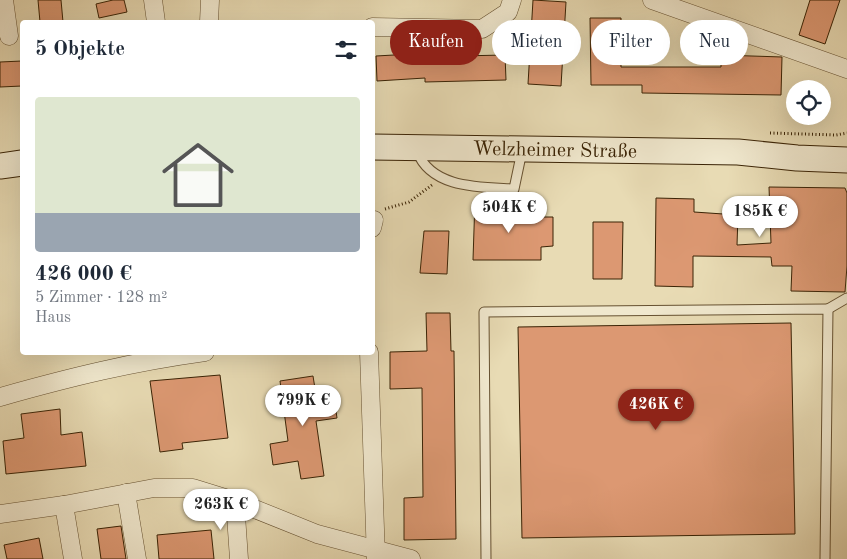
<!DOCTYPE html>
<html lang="de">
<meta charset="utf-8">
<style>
:root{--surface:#fff;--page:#f2f2f3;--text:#1f2937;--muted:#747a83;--line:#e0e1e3;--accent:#8f2418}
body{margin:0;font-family:"Old Standard TT",serif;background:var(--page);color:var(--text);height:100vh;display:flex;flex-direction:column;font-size:19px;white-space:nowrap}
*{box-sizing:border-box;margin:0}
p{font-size:16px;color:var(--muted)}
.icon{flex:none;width:28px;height:28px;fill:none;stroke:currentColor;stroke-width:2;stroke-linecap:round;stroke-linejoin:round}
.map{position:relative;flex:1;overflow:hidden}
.side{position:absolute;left:20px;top:20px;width:355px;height:335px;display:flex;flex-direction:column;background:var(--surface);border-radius:5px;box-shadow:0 5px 20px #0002}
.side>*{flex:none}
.top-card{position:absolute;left:390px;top:20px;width:381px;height:45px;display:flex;gap:10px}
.tools{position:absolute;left:786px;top:80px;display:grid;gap:10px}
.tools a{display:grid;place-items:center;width:45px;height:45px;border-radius:50%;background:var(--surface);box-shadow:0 5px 20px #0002;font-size:25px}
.price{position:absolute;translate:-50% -42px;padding:0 11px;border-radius:18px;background:#fff;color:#222;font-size:16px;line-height:32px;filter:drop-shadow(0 1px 2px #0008)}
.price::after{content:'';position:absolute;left:50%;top:30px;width:15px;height:11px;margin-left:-8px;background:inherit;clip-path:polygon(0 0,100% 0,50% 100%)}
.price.on{background:var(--accent);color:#fff}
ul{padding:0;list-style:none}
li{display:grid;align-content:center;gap:10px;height:265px;padding:0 15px}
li+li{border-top:1px solid var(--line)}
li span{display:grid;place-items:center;height:155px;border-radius:5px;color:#555}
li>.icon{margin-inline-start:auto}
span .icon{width:90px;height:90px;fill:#fffc;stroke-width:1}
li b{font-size:21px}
h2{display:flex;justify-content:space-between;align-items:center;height:60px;padding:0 15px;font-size:21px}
.tag{padding:0 18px;border-radius:22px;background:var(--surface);box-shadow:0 5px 20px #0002;font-size:18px;line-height:45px}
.tag.on{background:var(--accent);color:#fff}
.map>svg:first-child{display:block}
.building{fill:#dc9872;stroke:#3a2305}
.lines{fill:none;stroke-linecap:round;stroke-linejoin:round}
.lane-casing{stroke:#665131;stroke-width:11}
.street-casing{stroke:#665131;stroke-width:19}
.secondary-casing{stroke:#3a2305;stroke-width:27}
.path{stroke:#3a2305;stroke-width:3;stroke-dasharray:1 2.5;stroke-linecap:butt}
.lane{stroke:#f0e8ce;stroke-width:9}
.street{stroke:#f0e8ce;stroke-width:18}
.secondary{stroke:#f0e8ce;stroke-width:25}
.labels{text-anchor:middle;stroke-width:4;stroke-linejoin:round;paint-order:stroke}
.street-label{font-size:20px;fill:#3a2305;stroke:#f0e8ce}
</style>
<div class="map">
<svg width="847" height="559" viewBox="0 0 847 559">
<rect width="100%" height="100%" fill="#e8dbb4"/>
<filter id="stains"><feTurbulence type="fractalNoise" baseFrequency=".004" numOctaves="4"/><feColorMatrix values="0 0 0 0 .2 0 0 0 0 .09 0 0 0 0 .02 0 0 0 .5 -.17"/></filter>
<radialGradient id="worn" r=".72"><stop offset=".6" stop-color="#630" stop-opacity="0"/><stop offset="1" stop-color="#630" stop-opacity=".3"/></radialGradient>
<g class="building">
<polygon points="38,0 61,0 63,22 40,22"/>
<polygon points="113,0 124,0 127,12 99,18 96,4"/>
<polygon points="533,0 566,2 561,86 528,84"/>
<polygon points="810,0 840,0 825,44 799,35"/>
<polygon points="590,18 621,18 621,67 721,67 721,55 782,57 781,95 642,93 642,85 591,85"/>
<polygon points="412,54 412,57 505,55 506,80 425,82 425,78 377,81 376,56"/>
<polygon points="22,61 22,86 0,87 0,62"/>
<polygon points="769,187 845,188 847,193 847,266 845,292 791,291 792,266 772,266 771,257 693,256 693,287 655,286 656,198 694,199 694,212 738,215 737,245 771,243"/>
<polygon points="496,198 497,213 540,213 541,217 553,217 553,246 541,247 541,260 473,260 475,199"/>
<polygon points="593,222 623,222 622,279 593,279"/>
<polygon points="424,231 449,231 447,274 420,273"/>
<polygon points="426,313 450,313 451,351 454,351 456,539 404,540 404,498 423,497 422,388 390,389 390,352 427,351"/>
<polygon points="791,323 795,534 522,538 518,327"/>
<polygon points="220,375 228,438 182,443 183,449 160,452 150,381"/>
<polygon points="313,376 317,401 334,398 337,418 316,421 324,476 301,479 298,461 273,465 270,444 288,441 280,381"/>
<polygon points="60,409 61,435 82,432 86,466 6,474 3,441 24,438 21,414"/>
<polygon points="121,526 126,559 101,559 97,529"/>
<polygon points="211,530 214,559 159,559 157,535"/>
<polygon points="39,538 43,559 7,559 4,545"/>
</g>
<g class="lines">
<g class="lane-casing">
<g id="lane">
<path d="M417 151C431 189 481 187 514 189L522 151"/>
<polyline points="828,309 847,298"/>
<polyline points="486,559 484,312 828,309 825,559"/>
</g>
</g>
<g class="street-casing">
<g id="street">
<polyline points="4,0 9,36"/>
<polyline points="153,0 156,22"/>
<polyline points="652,0 847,69"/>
<polyline points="209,22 210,0"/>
<polyline points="372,27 482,29 508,12 512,0"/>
<polyline points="372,228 374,220"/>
<polyline points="369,352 376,559"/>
<path d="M0 397C71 377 132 362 205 352"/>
<polyline points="126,493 137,559"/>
<polyline points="235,501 239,559"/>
<polyline points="64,505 73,559"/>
<polyline points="0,514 64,505 154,488 193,488 235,501 317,534 411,559"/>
</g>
</g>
<g class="secondary-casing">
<g id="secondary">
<polyline points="372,147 738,152 797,158 847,160"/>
<polyline points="0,166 22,163"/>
</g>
</g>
<g class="path">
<polyline points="770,133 836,135 847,133"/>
<polyline points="385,209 409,202 432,185"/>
</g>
<use href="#lane" class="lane"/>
<use href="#street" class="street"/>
<use href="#secondary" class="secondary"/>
</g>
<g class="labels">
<g class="street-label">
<text transform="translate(555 149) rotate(1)" y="7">Welzheimer Straße</text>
</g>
</g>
<rect width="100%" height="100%" filter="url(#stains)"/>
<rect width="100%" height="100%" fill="url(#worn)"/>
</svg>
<div class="tools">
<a><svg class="icon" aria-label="locate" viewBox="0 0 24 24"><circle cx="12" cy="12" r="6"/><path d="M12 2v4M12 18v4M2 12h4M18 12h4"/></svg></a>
</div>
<b class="price" style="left:509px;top:234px">504K €</b>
<b class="price" style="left:760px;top:238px">185K €</b>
<b class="price" style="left:303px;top:427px">799K €</b>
<b class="price on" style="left:656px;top:431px">426K €</b>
<b class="price" style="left:221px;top:531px">263K €</b>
<div class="top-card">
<a class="tag on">Kaufen</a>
<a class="tag">Mieten</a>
<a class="tag">Filter</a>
<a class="tag">Neu</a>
</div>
<section class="side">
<h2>5 Objekte<svg class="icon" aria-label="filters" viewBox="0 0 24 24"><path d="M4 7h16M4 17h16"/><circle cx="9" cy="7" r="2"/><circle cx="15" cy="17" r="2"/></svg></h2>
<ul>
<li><span style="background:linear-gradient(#dfe7d0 75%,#9aa5b1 0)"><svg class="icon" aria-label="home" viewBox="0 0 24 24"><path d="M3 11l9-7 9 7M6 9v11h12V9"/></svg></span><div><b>426 000 €</b><p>5 Zimmer · 128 m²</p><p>Haus</p></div></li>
</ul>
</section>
</div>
